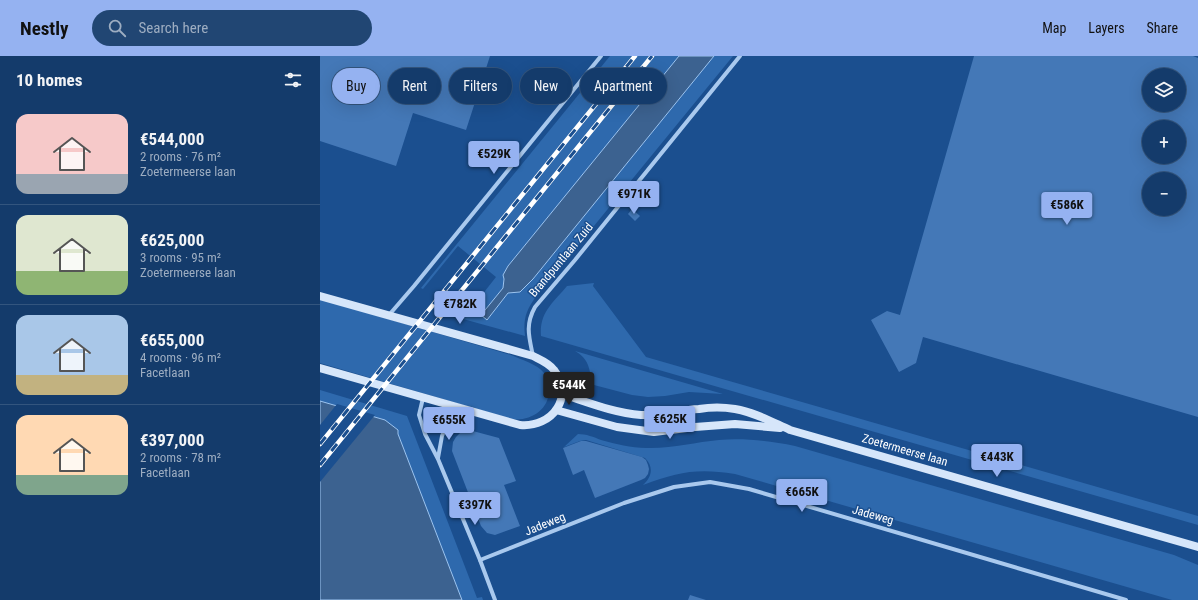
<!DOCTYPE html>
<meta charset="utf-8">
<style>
:root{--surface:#143b6b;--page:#214673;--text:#f1f3f6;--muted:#9dadc1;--line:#33557e;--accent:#95b2f1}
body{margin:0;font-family:"Roboto Condensed",sans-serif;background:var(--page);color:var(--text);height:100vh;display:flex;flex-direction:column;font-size:15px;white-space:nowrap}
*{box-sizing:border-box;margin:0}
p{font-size:13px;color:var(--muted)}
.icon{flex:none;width:22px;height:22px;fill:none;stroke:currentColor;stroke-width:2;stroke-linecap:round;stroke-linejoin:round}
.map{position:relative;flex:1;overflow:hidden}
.panel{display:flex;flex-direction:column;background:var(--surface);width:320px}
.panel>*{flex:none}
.banner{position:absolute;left:12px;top:12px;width:380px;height:36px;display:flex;gap:8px}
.controls{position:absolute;left:822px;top:12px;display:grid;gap:8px}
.controls a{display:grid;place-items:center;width:44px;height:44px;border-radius:50%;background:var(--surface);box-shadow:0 4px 16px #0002,0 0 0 1px var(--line);font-size:20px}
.price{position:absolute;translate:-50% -34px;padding:0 9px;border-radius:4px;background:var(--accent);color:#111;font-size:13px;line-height:26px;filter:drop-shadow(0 1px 2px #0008)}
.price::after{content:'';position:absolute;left:50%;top:24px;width:12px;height:9px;margin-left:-6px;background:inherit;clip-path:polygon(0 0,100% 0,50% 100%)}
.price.current{background:#222;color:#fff}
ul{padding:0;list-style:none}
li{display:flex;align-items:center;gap:12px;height:100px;padding:0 16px}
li+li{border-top:1px solid var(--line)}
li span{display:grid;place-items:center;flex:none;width:112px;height:80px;border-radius:12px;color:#555}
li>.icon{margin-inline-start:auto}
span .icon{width:48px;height:48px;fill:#fffc;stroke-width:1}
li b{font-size:17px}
h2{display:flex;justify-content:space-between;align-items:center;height:48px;padding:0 16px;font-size:17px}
.chip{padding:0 14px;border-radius:18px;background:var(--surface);box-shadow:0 4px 16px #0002,0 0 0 1px var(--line);font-size:14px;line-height:36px}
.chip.current{background:var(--accent);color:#111}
header{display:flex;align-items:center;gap:24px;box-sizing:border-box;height:56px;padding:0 20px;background:var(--accent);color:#111}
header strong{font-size:19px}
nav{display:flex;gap:22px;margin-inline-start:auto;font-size:14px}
.search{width:280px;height:36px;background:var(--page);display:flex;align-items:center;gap:10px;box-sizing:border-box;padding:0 14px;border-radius:22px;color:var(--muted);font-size:15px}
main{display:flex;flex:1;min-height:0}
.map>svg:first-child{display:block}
.green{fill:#2e69ad}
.water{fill:#3c6290;stroke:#9cc4f0}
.pier{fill:#1b4f8f}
.building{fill:#4478b7;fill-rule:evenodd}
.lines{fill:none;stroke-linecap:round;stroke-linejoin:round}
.street{stroke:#a9c9ee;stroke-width:4}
.secondary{stroke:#d6e6fa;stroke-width:8}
.rail-casing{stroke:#fff;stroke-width:4.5}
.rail{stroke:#1b4f8f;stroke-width:3;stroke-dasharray:9;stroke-linecap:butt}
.labels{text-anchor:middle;stroke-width:3;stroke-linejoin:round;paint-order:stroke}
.street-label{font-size:12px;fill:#fff;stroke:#1b4f8f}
</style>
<header>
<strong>Nestly</strong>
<div class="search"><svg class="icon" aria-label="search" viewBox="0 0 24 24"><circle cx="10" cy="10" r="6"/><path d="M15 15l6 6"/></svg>Search here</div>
<nav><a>Map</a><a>Layers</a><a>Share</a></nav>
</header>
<main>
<section class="panel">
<h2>10 homes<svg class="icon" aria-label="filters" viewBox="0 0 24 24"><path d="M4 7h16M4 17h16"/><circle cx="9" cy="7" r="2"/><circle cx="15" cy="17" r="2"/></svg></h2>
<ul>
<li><span style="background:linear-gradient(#f6c9c9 75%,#9aa5b1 0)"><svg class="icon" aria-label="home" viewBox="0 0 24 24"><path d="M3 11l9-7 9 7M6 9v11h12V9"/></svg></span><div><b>€544,000</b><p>2 rooms · 76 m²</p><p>Zoetermeerse laan</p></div></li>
<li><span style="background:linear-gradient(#dfe7d0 70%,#8fb573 0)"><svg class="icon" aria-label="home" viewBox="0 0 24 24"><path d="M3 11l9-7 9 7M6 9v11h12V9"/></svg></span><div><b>€625,000</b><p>3 rooms · 95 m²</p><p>Zoetermeerse laan</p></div></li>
<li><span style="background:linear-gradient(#a9c7e8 75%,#c2b280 0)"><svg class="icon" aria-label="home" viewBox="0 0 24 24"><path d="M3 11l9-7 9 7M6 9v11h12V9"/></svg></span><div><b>€655,000</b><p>4 rooms · 96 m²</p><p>Facetlaan</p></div></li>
<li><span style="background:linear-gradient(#ffd9b3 75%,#7fa58c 0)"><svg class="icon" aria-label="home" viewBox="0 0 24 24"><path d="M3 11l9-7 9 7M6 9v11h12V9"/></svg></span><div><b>€397,000</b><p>2 rooms · 78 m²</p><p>Facetlaan</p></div></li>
</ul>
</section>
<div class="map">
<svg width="878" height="544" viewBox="0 0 878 544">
<rect width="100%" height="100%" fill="#1b4f8f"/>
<g class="green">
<path d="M290 0H359L188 210 184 223 183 232 161 259 167 264 188 237 200 236 213 223 394 0H413L215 242C206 255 203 263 205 280L143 263 176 221 138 190 103 233 101 232Z"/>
<path d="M274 227 273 230 326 301 878 460V469L221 280C219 256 234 246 247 230Z"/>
<path d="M0 243 191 299C202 304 217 308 224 317 226 320 227 325 228 329 233 351 212 366 191 363L0 307Z"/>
<path d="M255 295 403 338 369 336 345 340 328 341 312 339 274 329C271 325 271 321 270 316 268 306 264 300 255 295Z"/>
<polygon points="0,334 87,360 157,542 162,541 163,544 0,544"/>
<path d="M258 378C266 378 274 381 281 384 296 388 311 392 326 392 351 393 375 386 399 384 425 382 450 385 475 390L854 499 878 509V544H852L415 418C377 412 358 416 323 429 332 421 334 411 325 402L266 384 260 385 244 391Z"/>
</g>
<g class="water">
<polygon points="359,0 394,0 213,223 200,236 188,237 167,264 161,259 183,232 184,223 183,219 188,210"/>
<polygon points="0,345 65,364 78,374 78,378 142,544 0,544"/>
</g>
<polygon class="pier" points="17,348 55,359 0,426 0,369"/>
<g class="building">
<polygon points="0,0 170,0 146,74 93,57 76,110 0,85"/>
<path d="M654 0H873L878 2V361L603 281 596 307 579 316 551 264 567 255 580 259ZM829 19H859V49H829ZM829 71H859V101H829ZM829 123H859V153H829Z"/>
<polygon points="312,153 320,160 315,165 308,158"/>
<polygon points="149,374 179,382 196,425 184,429 200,470 175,479 167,477 161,470 132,395 133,386 136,381 140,377"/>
<polygon points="261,385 266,385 322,401 326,404 328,409 329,413 328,418 325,422 321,424 275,442 264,414 253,419 243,392"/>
<polygon points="370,539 386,544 368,544"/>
</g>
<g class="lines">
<g class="street">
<polyline points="69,259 94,230 281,0"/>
<path d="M213 300C209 281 205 269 215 251L255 204 420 0"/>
<polyline points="103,342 99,359 105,378 118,403 160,504 175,544"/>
<polyline points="118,402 122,380 134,351"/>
<polyline points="160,504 304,447 354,431 390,426 429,433 806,544"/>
</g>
<g class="secondary">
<path d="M0 240 213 300C221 304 229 307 234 314 255 341 232 372 200 369L0 312"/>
<path d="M242 338C267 346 294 357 321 359 342 360 359 354 379 353 391 351 403 351 415 353 434 356 452 366 470 374L878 491"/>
<polyline points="236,354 297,371 334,376 375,371 415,368 460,372"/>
</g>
<g class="rail-casing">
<g id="rail">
<polyline points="0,388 315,0"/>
<polyline points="0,409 332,0"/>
</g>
</g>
<use href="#rail" class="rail"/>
</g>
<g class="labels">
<g class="street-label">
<text transform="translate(241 204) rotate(-50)" y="4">Brandpuntlaan Zuid</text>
<text transform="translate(585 394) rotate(16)" y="4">Zoetermeerse laan</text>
<text transform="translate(553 459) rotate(16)" y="4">Jadeweg</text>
<text transform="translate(225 468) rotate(-22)" y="4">Jadeweg</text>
</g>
</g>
</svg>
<div class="controls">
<a><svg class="icon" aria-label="layers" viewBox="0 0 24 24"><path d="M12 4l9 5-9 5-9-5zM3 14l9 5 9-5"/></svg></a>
<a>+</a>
<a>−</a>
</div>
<b class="price" style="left:174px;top:119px">€529K</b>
<b class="price" style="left:314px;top:159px">€971K</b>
<b class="price" style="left:747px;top:170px">€586K</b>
<b class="price" style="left:140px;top:269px">€782K</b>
<b class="price current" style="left:249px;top:350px">€544K</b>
<b class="price" style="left:350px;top:384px">€625K</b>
<b class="price" style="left:129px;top:385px">€655K</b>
<b class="price" style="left:677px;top:422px">€443K</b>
<b class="price" style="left:482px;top:457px">€665K</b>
<b class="price" style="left:155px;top:470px">€397K</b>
<div class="banner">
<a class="chip current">Buy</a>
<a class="chip">Rent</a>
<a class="chip">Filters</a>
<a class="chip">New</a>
<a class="chip">Apartment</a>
</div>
</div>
</main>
